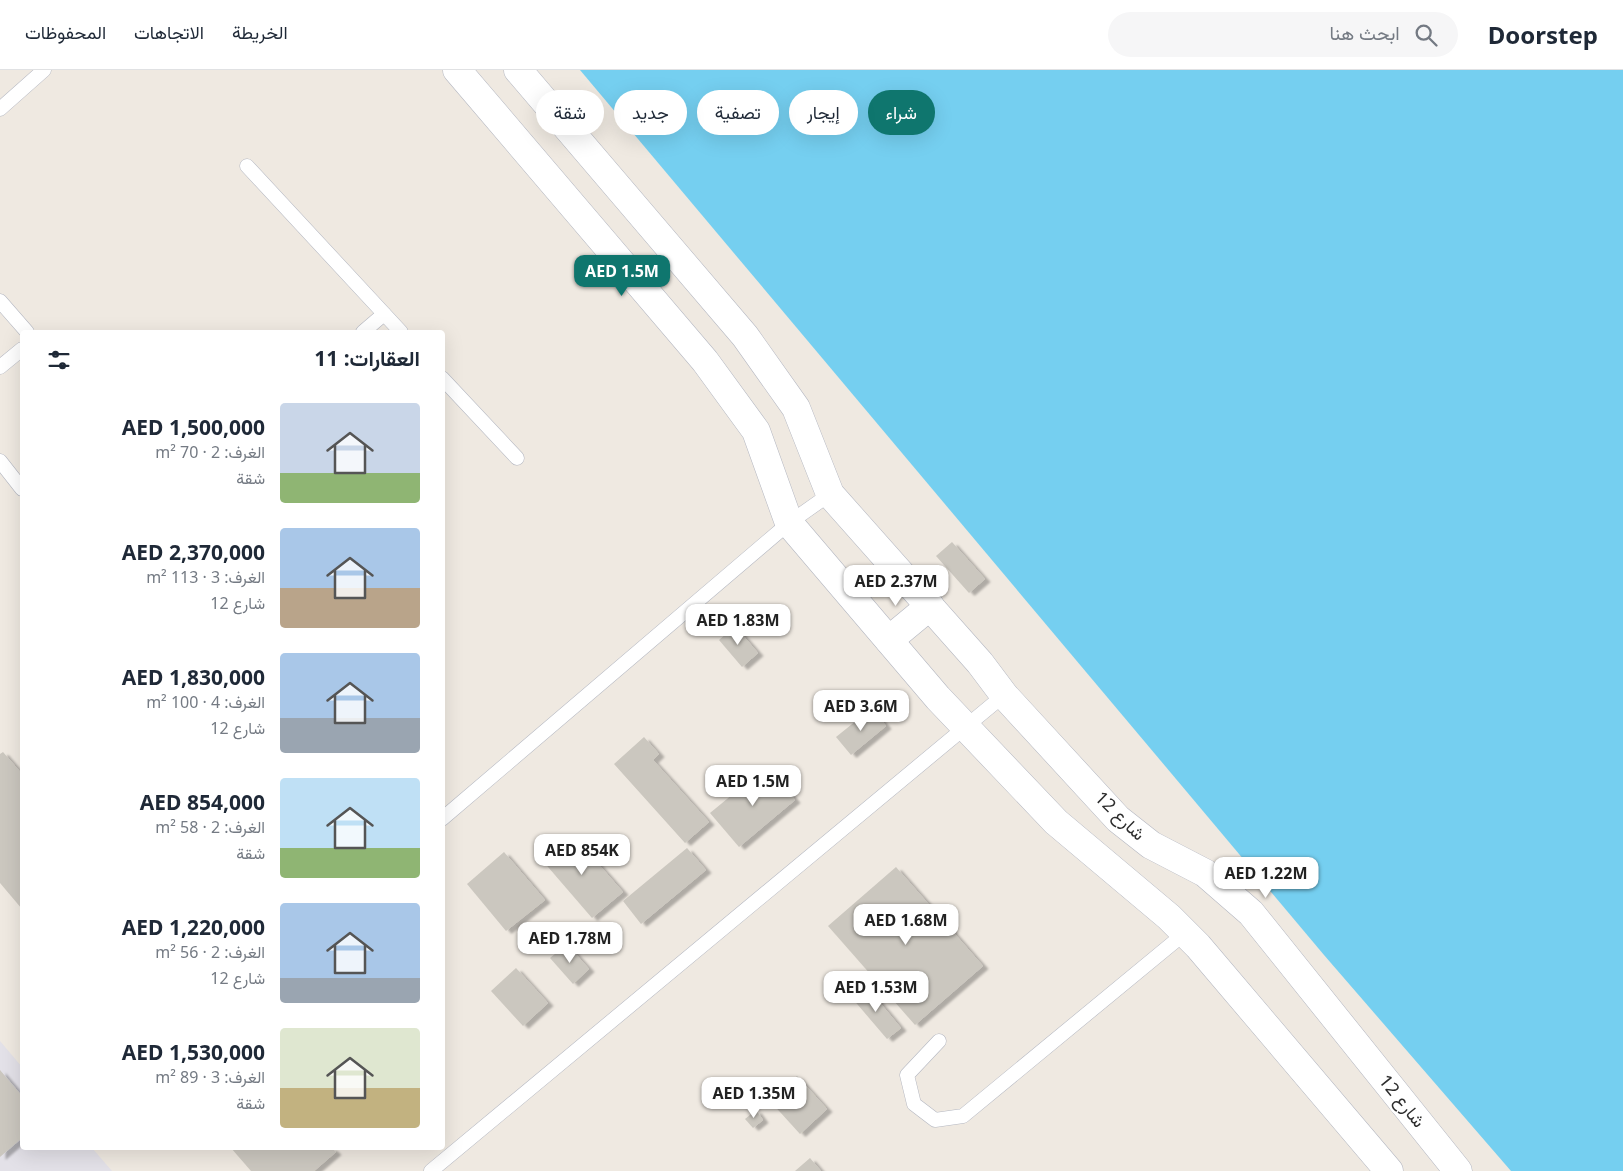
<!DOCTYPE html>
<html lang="ar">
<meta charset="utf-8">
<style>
:root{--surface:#fff;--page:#f6f6f7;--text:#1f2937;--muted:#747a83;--line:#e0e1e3;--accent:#0f766e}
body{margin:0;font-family:"Noto Sans",Vazirmatn,sans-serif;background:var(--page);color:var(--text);direction:rtl;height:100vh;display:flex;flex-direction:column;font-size:19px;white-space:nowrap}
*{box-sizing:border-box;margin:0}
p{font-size:16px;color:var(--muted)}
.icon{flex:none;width:28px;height:28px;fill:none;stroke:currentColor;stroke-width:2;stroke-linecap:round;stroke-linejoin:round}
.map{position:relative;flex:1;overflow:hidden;direction:ltr}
.sheet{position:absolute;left:20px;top:260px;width:425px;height:820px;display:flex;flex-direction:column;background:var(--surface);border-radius:5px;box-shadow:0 5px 20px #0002;direction:rtl}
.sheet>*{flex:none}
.banner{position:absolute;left:460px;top:20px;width:475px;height:45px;direction:rtl;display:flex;gap:10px}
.price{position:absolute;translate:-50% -42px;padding:0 11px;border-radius:10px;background:#fff;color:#222;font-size:16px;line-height:32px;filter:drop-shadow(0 1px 2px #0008)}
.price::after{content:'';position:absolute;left:50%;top:30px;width:15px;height:11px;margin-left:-8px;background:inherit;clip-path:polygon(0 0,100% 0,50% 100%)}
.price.current{background:var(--accent);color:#fff}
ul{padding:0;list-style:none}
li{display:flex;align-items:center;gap:15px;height:125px;padding:0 25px}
li span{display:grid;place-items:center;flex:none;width:140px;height:100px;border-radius:5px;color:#555}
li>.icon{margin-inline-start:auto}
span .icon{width:60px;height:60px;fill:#fffc;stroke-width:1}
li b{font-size:21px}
h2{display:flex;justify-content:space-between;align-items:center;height:60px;padding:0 25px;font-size:21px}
.tag{padding:0 18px;border-radius:22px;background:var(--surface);box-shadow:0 5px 20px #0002;font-size:18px;line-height:45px}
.tag.current{background:var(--accent);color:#fff}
header{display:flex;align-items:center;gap:30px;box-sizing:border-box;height:70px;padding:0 25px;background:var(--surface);border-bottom:1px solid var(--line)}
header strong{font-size:24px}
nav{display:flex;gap:28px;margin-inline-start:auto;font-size:18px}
.search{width:350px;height:45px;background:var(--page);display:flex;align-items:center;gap:12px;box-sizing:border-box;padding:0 18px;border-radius:28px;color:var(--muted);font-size:19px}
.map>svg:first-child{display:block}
.industrial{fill:#e3e1e8}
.water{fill:#75cff0}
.building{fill:#cbc7bf;filter:url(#shadow)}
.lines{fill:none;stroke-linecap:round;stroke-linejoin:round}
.lane-casing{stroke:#b4b7c1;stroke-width:15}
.secondary-casing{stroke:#b4b7c1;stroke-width:29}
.lane{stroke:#fff;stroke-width:14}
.secondary{stroke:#fff;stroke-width:28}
.labels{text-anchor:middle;stroke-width:4.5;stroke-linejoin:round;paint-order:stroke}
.street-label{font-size:18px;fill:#2e2e2e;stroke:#fff}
</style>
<header>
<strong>Doorstep</strong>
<div class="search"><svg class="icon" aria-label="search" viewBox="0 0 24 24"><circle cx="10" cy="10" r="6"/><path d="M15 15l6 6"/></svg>ابحث هنا</div>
<nav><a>الخريطة</a><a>الاتجاهات</a><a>المحفوظات</a></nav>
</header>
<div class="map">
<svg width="1623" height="1101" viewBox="0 0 1623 1101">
<defs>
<filter id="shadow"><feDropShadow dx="5.5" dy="3" stdDeviation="1" flood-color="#0004"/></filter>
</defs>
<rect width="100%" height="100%" fill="#efe9e1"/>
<polygon class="industrial" points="0,971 22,997 22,1078 92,1078 112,1101 0,1101"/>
<polygon class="water" points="580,0 1623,0 1623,1101 1511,1101 1324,885"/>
<g class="building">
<polygon points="952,472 985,509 969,523 936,486"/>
<polygon points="735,556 758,583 742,597 719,570"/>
<polygon points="872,638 886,656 851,685 836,667"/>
<polygon points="644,667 659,684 653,690 709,752 685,773 614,694"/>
<polygon points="3,682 22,704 22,839 0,813 0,684"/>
<polygon points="767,696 795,730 739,777 710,743"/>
<polygon points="572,764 623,822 592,848 542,790"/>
<polygon points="687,778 706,800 641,854 623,831"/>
<polygon points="504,782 545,830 506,861 467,814"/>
<polygon points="896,797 983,896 915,955 828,856"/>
<polygon points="567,874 589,899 573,914 550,888"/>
<polygon points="516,898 548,933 523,956 491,921"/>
<polygon points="866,916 901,958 887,969 852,928"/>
<polygon points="0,1000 22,1026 22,1068 0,1087"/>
<polygon points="797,1006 827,1039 800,1064 770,1031"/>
<polygon points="756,1040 763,1050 753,1058 745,1049"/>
<polygon points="231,1078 332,1078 336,1082 314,1101 251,1101"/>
<polygon points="810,1088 821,1101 795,1101"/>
</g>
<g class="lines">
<g class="lane-casing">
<g id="lane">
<polyline points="0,39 44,0"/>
<polyline points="247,96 401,262"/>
<polyline points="0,231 27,262"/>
<polyline points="363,262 384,244"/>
<polyline points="0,297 22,279"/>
<polyline points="442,308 517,388"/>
<polyline points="0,391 22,419"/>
<polyline points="442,749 789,453 830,424"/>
<polyline points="939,971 907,1005 914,1034 935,1050 963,1046 1185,863"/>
<polyline points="431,1101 1004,625"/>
</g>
</g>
<g class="secondary-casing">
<g id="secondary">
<polyline points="457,0 705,291 756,361 789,453 938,628 1056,752 1169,847 1198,876 1389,1101"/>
<polyline points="518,0 745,266 796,338 830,424 980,593 1004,625 1118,749 1151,775 1205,803 1251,843 1458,1101"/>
<polyline points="889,570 930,536"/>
</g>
</g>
<use href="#lane" class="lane"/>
<use href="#secondary" class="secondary"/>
</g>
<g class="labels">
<g class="street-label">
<text transform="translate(1120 746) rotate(44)" y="6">شارع 12</text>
<text transform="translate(1402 1031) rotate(51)" y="6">شارع 12</text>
</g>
</g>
</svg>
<b class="price current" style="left:622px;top:227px">AED 1.5M</b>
<b class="price" style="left:896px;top:537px">AED 2.37M</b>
<b class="price" style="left:738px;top:576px">AED 1.83M</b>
<b class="price" style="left:861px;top:662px">AED 3.6M</b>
<b class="price" style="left:753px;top:737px">AED 1.5M</b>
<b class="price" style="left:582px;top:806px">AED 854K</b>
<b class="price" style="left:1266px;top:829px">AED 1.22M</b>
<b class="price" style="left:906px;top:876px">AED 1.68M</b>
<b class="price" style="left:570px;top:894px">AED 1.78M</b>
<b class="price" style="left:876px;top:943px">AED 1.53M</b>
<b class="price" style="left:754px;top:1049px">AED 1.35M</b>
<div class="banner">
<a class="tag current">شراء</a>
<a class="tag">إيجار</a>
<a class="tag">تصفية</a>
<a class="tag">جديد</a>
<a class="tag">شقة</a>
</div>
<section class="sheet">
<h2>العقارات: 11<svg class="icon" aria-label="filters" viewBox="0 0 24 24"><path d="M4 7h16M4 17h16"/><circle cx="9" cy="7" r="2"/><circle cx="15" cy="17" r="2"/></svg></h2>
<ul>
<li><span style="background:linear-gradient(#c9d6e8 70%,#8fb573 0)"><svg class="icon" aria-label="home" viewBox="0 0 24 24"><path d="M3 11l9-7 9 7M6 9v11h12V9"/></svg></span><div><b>AED 1,500,000</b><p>الغرف: 2 · 70 m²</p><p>شقة</p></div></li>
<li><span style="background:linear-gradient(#a9c7e8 60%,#b9a48a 0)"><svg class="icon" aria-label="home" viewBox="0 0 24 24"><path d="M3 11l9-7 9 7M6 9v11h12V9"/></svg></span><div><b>AED 2,370,000</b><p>الغرف: 3 · 113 m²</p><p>شارع 12</p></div></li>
<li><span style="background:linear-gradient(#a9c7e8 65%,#9aa5b1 0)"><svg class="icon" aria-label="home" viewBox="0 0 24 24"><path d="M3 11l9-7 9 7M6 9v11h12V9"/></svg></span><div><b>AED 1,830,000</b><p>الغرف: 4 · 100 m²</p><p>شارع 12</p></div></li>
<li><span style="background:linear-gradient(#bfe0f5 70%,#8fb573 0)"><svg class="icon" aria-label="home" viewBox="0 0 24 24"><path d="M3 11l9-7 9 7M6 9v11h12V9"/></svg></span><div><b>AED 854,000</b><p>الغرف: 2 · 58 m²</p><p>شقة</p></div></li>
<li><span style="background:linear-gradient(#a9c7e8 75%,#9aa5b1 0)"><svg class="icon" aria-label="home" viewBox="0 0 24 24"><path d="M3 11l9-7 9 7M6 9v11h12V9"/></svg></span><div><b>AED 1,220,000</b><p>الغرف: 2 · 56 m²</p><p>شارع 12</p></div></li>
<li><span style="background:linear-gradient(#dfe7d0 60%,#c2b280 0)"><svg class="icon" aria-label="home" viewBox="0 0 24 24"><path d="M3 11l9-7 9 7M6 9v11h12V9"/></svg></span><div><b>AED 1,530,000</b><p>الغرف: 3 · 89 m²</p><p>شقة</p></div></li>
</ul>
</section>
</div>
